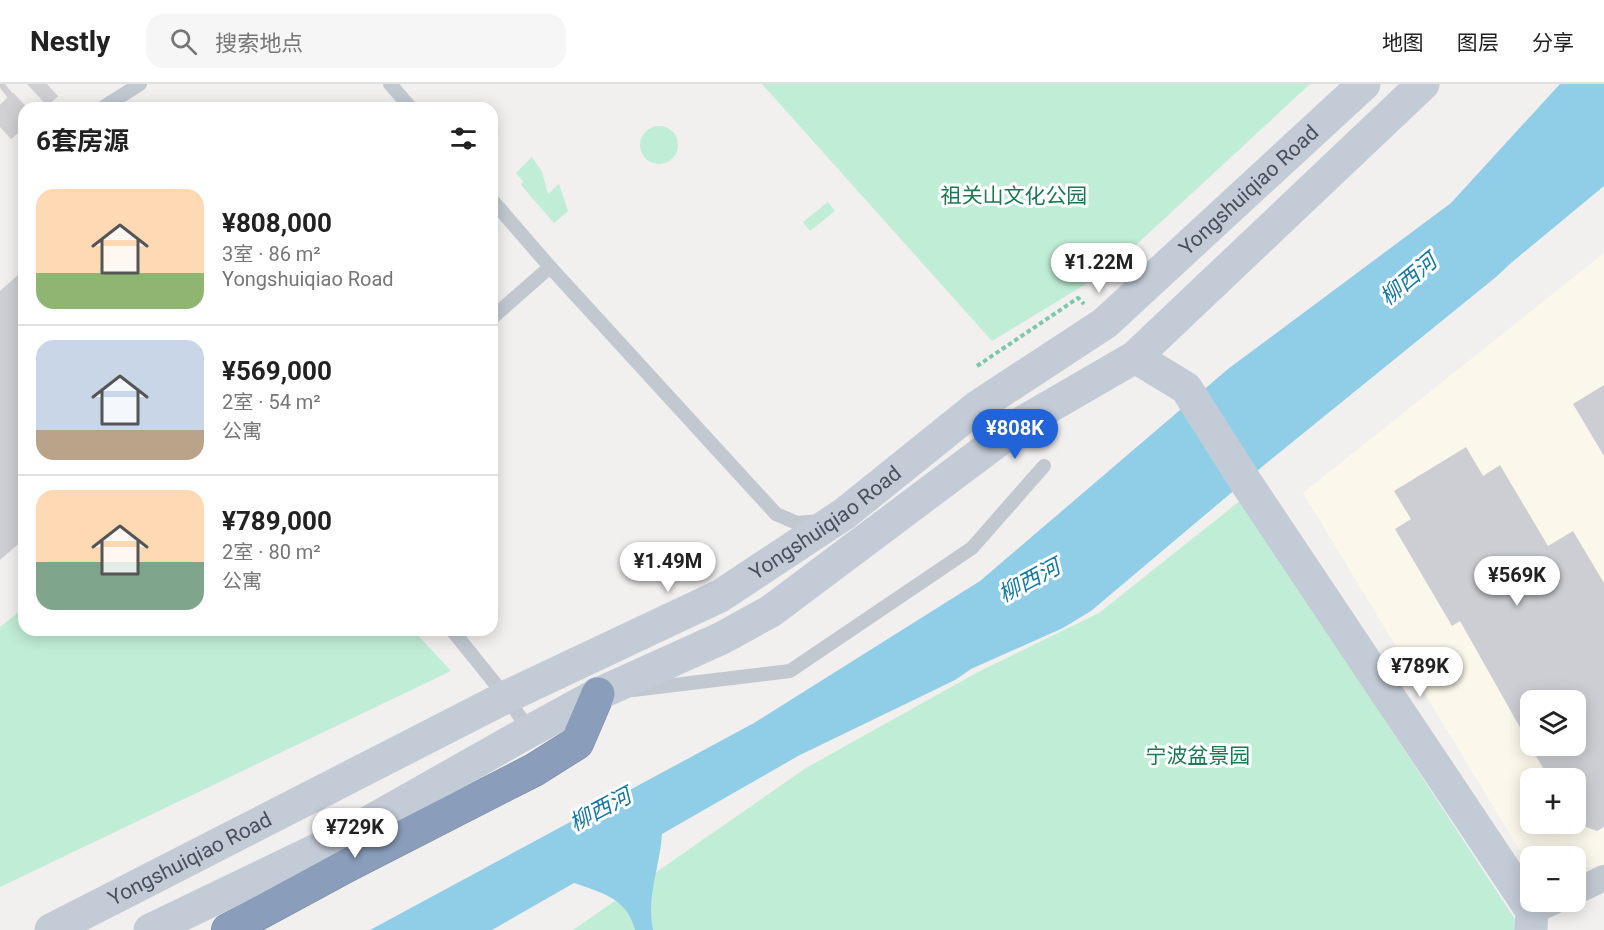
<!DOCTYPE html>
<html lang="zh">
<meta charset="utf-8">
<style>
:root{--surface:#fff;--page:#f6f6f6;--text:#222;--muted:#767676;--line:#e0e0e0;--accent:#2363d8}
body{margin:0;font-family:Roboto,"Noto Sans SC",sans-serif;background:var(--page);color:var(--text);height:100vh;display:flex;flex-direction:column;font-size:22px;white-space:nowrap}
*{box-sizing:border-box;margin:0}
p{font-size:20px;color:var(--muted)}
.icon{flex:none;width:33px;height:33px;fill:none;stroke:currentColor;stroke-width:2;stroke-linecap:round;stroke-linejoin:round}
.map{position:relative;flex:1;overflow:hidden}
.side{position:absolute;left:18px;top:18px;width:480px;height:534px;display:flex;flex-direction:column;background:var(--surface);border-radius:18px;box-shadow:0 3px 15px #0003}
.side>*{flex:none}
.controls{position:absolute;left:1520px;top:606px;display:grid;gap:12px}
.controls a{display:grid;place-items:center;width:66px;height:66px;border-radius:12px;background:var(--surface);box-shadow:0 3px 15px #0003;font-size:30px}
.price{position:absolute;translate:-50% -51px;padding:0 14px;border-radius:21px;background:#fff;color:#222;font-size:20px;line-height:39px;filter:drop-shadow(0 2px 3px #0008)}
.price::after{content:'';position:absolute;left:50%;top:36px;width:18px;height:14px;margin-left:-9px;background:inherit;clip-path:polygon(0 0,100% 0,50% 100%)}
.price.active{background:var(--accent);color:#fff}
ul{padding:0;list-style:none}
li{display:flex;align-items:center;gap:18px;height:150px;padding:0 18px}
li+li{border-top:2px solid var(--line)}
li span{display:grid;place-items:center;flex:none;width:168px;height:120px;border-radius:18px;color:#555}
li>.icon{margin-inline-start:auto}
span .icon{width:72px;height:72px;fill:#fffc;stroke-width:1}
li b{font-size:26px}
h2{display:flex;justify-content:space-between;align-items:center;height:72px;padding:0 18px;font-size:26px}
header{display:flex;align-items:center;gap:36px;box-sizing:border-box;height:84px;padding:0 30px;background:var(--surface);border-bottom:2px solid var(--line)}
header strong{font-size:28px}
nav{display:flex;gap:33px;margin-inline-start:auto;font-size:21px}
.search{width:420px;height:54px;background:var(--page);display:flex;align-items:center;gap:15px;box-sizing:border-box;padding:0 21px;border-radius:18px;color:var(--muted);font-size:22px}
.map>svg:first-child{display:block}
.commercial{fill:#fbf7ea;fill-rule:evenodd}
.green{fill:#c0edd5}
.water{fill:#90cee7}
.building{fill:#ccced3}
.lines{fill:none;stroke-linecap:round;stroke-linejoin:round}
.primary-tunnel{stroke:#d0cfd2;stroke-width:33;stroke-dasharray:33 16;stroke-linecap:butt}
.highway-casing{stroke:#7589a7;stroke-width:34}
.path{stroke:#7ac9a8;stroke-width:4;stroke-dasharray:4.5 3;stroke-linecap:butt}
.lane{stroke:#c1c8d0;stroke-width:14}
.street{stroke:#c1c8d0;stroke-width:26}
.secondary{stroke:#c3cbd7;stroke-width:33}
.highway{stroke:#8a9ebb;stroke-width:33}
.labels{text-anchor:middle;stroke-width:6;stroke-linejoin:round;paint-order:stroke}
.street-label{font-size:21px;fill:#48515c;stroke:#fff}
.park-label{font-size:21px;fill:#1c7a53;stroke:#fff}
.water-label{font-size:22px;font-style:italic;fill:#1479a3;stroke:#fff}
</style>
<header>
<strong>Nestly</strong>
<div class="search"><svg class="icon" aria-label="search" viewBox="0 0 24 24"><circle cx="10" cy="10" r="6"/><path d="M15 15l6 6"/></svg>搜索地点</div>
<nav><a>地图</a><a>图层</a><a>分享</a></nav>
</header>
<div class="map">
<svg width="1604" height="846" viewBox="0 0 1604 846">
<rect width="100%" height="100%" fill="#f2efef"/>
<path class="commercial" d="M1604 169V780L1575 786V772H1530V783L1303 409ZM1530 616H1575V662H1530ZM1530 694H1575V740H1530Z"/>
<g class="green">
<polygon points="762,0 1310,0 1109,186 992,257"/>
<circle cx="659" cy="61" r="19"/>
<polygon points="532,73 542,88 548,110 559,100 568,127 554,139 521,101 523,97 516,89"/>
<polygon points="828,118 835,127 810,147 803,138"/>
<polygon points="1241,416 1516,837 1515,846 573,846 806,684 978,588 1099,529"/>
<polygon points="24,524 24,546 413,546 451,587 0,803 0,543"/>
</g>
<path class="water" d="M1560 0H1604V102L1511 179 1496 193 1269 377 1091 527 1063 544 971 585 955 596 798 672 662 750C660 783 646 812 653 846H635C627 814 602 809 574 799L492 846H370L754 639 980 497 1228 285 1451 119Z"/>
<g class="building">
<polygon points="18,191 24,199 24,455 0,476 0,207"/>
<polygon points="1604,301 1604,372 1573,320"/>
<polygon points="1466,363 1483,392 1500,381 1548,462 1573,447 1604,499 1604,743 1597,747 1575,739 1575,694 1549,694 1530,662 1575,662 1575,616 1530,616 1530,661 1460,537 1452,542 1395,445 1411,435 1394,407"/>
</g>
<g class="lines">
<g class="primary-tunnel">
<polyline points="0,4 5,0"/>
<polyline points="0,43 47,0"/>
</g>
<g class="highway-casing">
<polyline id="highway" points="228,846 350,780 534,686 577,659 598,610"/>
</g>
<polyline class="path" points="977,282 1078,214 1084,220"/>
<g class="lane">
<polyline points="390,0 411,24"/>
<polyline points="102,24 140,0"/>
<polyline points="492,116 550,183 776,430 797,439 819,437"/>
<polyline points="492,234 550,183"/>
<polyline points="452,546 506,613 530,647"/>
<polyline points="633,606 790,587 972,464 1044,382"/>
</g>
<g class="street">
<polyline points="1575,808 1604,794"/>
<polyline points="1532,827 1553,818"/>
</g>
<g class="secondary">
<polyline points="1135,273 1186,304 1247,400 1532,827 1531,846"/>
<path id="s1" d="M51 846 506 613 720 512 844 430 977 323 1105 239 1364 0"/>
<polyline points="150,846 337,756 530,647 598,610 722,554 771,527 1023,338 1135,273 1423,0"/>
</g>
<use href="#highway" class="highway"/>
</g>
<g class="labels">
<g class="street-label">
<text dy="7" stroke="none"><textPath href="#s1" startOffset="1416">Yongshuiqiao Road</textPath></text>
<text dy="7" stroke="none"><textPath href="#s1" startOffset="876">Yongshuiqiao Road</textPath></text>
<text dy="7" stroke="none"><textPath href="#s1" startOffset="156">Yongshuiqiao Road</textPath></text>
</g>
<g class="park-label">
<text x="1014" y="119">祖关山文化公园</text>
<text x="1198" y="679">宁波盆景园</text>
</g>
<g class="water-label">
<text transform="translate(1408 195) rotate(-40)" y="8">柳西河</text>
<text transform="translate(1029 496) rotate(-28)" y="8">柳西河</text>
<text transform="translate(600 725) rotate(-28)" y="8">柳西河</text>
</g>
</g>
</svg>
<div class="controls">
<a><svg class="icon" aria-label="layers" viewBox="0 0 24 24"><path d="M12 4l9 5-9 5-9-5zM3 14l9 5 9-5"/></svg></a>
<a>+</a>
<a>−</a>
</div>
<b class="price" style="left:1099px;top:210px">¥1.22M</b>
<b class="price active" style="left:1015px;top:376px">¥808K</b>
<b class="price" style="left:668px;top:509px">¥1.49M</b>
<b class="price" style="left:1517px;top:523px">¥569K</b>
<b class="price" style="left:1420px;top:614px">¥789K</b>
<b class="price" style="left:355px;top:775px">¥729K</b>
<section class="side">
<h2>6套房源<svg class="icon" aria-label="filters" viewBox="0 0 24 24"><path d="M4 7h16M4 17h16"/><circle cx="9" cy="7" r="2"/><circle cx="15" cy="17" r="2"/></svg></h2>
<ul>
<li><span style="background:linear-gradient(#ffd9b3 70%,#8fb573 0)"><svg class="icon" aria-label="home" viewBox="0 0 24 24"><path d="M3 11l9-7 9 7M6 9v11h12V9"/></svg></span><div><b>¥808,000</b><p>3室 · 86 m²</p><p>Yongshuiqiao Road</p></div></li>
<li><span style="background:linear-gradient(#c9d6e8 75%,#b9a48a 0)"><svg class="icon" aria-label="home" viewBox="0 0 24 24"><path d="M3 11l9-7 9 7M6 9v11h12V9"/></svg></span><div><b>¥569,000</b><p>2室 · 54 m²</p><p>公寓</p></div></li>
<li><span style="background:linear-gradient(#ffd9b3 60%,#7fa58c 0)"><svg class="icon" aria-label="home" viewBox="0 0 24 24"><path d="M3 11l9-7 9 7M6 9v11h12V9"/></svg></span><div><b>¥789,000</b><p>2室 · 80 m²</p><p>公寓</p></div></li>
</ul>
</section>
</div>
